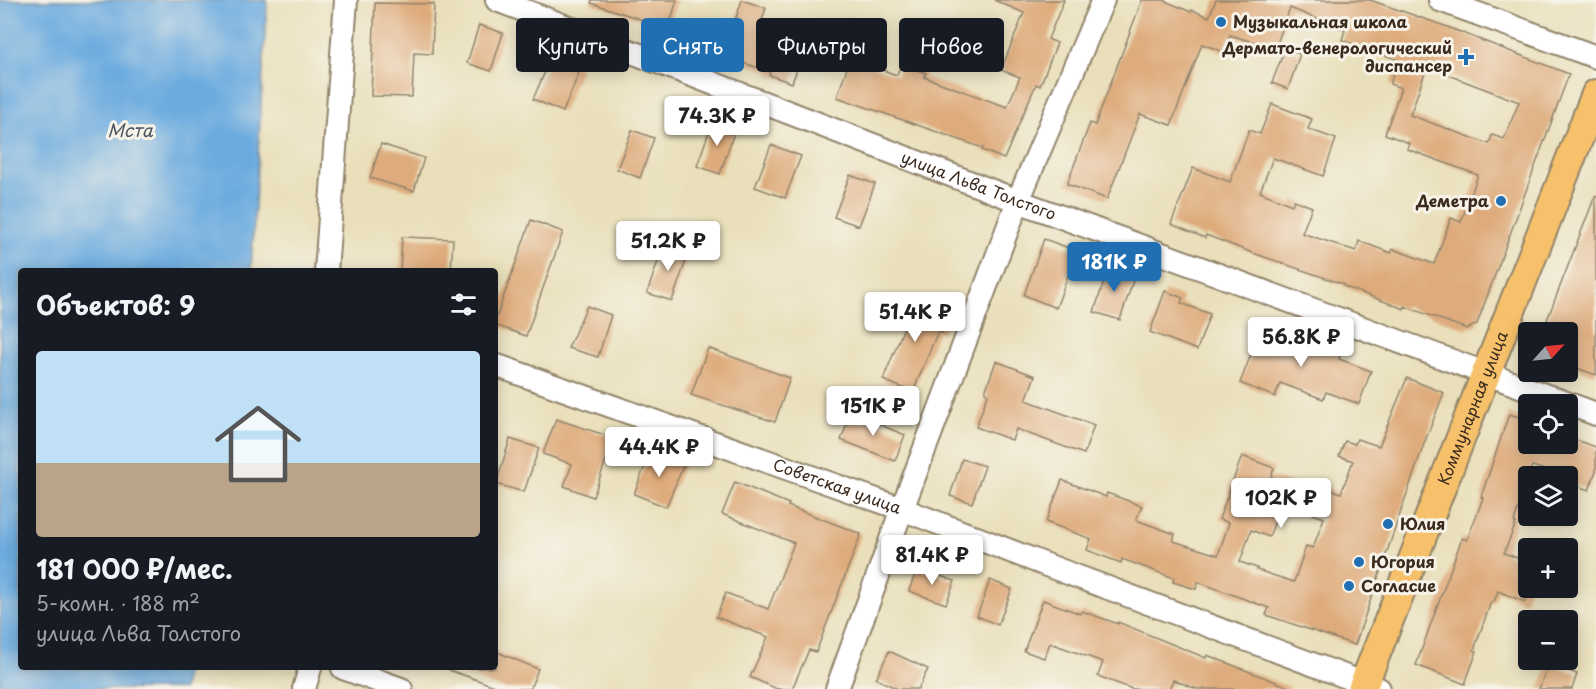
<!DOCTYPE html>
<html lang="ru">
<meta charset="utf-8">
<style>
:root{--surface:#171b24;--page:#242831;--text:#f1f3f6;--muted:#9ea1a6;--line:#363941;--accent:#1f6fb2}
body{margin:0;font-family:"Playpen Sans",sans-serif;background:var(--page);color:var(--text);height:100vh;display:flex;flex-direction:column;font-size:22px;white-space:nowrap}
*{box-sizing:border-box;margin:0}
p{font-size:20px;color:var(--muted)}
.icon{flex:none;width:33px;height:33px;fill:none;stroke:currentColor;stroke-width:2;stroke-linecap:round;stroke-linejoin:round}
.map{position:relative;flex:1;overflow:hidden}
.details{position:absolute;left:18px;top:268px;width:480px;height:402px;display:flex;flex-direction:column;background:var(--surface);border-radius:6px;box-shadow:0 3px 15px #0003}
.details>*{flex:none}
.hud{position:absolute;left:516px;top:18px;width:570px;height:54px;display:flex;gap:12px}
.needle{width:39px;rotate:63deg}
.fabs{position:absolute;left:1518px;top:322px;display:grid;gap:12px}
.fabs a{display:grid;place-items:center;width:60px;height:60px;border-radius:6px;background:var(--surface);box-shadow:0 3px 15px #0003;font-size:30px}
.price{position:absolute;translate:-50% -51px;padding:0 14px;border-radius:6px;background:#fff;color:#222;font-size:20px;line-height:39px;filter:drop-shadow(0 2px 3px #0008)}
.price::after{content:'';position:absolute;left:50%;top:36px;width:18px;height:14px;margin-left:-9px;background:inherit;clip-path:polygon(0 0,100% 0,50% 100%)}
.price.selected{background:var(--accent);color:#fff}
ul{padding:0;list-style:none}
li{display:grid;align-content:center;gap:12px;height:318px;padding:0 18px}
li+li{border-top:2px solid var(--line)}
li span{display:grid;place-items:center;height:186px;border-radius:6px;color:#555}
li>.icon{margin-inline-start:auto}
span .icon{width:108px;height:108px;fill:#fffc;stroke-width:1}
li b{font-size:26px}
h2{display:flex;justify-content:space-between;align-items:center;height:72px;padding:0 18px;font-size:26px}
.pill{padding:0 21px;border-radius:6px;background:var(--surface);box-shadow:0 3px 15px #0003;font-size:21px;line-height:54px}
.pill.selected{background:var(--accent);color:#fff}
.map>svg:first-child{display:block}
.water{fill:#6cabdf;stroke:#546a7e;stroke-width:1.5}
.building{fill:#deab7c;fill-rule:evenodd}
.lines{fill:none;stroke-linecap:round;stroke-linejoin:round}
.minor-casing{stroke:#92846c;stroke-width:26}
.major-casing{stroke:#92846c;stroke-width:32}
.minor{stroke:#fff;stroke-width:22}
.major{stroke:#f6c16b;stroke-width:28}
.poi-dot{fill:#1f6fb2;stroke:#f7f3e8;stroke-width:2}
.labels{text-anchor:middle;stroke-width:6;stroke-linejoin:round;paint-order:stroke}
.poi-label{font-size:16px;font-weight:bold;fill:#3b2a1e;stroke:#f7f3e8;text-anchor:start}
.street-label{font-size:16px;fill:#3b2a1e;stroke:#f7f3e8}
.water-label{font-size:18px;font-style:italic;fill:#4c5762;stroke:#f7f3e8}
</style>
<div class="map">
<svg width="1596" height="689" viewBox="0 0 1596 689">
<rect width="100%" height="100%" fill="#f7f3e8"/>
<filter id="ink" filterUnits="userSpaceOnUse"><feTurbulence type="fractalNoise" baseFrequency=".0167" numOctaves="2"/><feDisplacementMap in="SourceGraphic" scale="12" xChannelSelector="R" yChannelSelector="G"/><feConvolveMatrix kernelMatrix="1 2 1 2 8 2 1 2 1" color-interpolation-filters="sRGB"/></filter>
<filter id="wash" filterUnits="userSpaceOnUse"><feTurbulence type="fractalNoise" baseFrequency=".008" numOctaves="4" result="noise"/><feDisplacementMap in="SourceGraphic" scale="24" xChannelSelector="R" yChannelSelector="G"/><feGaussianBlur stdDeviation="1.35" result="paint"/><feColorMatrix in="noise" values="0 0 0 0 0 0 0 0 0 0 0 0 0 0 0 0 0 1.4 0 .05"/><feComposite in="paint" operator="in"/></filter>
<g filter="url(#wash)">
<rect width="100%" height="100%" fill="#e9dfba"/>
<polygon class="water" points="0,0 266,0 267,6 251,271 21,272 21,668 187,668 183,689 0,689"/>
<g id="blocks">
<g class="building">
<polygon points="592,0 677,0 667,33 647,26 649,22 591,3"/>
<polygon points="742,0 766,8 760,27 806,44 792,83 769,75 770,72 723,56"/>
<polygon points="994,0 1064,0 1048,39 1057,43 1040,86 1036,84 1004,159 982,150 983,148 837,97 850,59 897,75 901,64 926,73 924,77 1007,107 1020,77 1001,70 1024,13"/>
<path d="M1142 0H1163L1191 12 1192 10 1209 17 1216 0H1370L1442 25 1569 74 1477 324 1467 329 1404 306V309L1343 286V284L1250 252 1206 235 1205 238 1171 224 1193 168 1230 182 1249 130 1260 134 1272 104 1312 119 1308 129 1336 139 1323 176 1273 158 1260 192 1292 205 1294 200 1312 207 1302 233 1356 251 1359 241 1391 253 1393 249 1434 264 1451 218 1461 222 1478 175 1407 149 1409 143 1385 134 1401 88 1390 84 1398 60 1342 40 1345 30 1290 8 1275 49 1230 35 1224 52 1202 44 1171 125 1140 114 1107 199 1067 184 1090 123 1095 125ZM1427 67 1519 102 1504 139 1492 135 1489 144 1410 115Z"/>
<polygon points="375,3 434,4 432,54 414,53 412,97 371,96"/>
<polygon points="479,25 503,33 491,71 467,63"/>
<polygon points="1285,48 1300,54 1288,89 1272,83"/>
<polygon points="552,56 581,68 563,112 533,99"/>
<polygon points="713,120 736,127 720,174 697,166"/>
<polygon points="632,130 654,138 640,178 617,169"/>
<polygon points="381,144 424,158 414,191 370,178"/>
<polygon points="771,145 801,156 785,198 755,187"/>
<polygon points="850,175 875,184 859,226 834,217"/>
<polygon points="1595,196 1596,196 1596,375 1568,365 1568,333 1542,333"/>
<polygon points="531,220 563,232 526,336 495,325 495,321"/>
<polygon points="402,237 453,239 451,272 400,272"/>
<polygon points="1044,239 1077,251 1056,308 1024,295"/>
<polygon points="664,244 689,252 672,301 647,293"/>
<polygon points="1109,266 1135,275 1120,320 1094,312"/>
<polygon points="1165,291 1183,298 1181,303 1210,314 1197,350 1150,332"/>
<polygon points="912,297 950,311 942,333 938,331 913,392 883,380 907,320 904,319"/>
<polygon points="587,306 611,315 598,357 568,348"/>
<polygon points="1262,325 1340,356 1339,359 1371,371 1359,404 1326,392 1323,399 1280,383 1275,397 1240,383"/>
<polygon points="708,348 790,378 775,422 691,395"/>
<polygon points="996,361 1035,376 1026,400 1094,425 1084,454 1016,429 1012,440 976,427 988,394 985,392"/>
<polygon points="1407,378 1444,393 1425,441 1355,645 1266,615 1269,608 1198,582 1196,589 1173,582 1174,578 1122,559 1121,563 1087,550 1091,539 1046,522 1062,480 1106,497 1107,493 1142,506 1136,520 1175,534 1173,541 1218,555 1229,523 1219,519 1242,456 1274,468 1271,477 1289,483 1269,537 1251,530 1240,562 1257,568 1257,570 1294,582 1306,546 1313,548 1324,518 1313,514 1323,487 1341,493 1353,461 1339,456 1345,441 1355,444 1357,439 1379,446"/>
<polygon points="851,413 905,435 895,461 841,440"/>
<polygon points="1509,414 1528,420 1528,444 1568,444 1568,437 1596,447 1596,471 1589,490 1568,483 1570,478 1568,477 1532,466 1514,522 1516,523 1504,553 1528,562 1528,592 1525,602 1498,591 1494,602 1491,602 1474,650 1477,651 1465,684 1416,665 1462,538 1467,540 1483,498 1481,497"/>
<polygon points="556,419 614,438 593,497 564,486 572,464 543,454"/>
<polygon points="510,439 539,448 524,492 496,484"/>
<polygon points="652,448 685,462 666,507 634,494"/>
<polygon points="962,459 985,466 972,503 950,496"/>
<polygon points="735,482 789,504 788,506 861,534 816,652 809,650 792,689 777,689 750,677 768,637 716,617 726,593 768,609 794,543 722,514"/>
<polygon points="917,568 955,581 946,604 909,591"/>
<polygon points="990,580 1012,589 998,625 977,616"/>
<polygon points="1043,600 1081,614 1082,611 1118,624 1118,622 1206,658 1207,655 1291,688 1290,689 1197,689 1173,680 1169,689 1132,689 1098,676 1103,662 1050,643 1044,658 1024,651"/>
<polygon points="495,651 538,669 530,689 503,689 449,670 450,668 495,668"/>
<polygon points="889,651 928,669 918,689 898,689 876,679"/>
<polygon points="1549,663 1577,674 1572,689 1539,689"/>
</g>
</g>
</g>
<g filter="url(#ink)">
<use href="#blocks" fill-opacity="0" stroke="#92846c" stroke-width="1.5"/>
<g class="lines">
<g class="minor-casing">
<g id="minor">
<path id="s1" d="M497 0 1018 201 1596 414"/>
<polyline points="1440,0 1596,57"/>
<polyline points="326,272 346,0"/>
<path id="s2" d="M495 365 902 509 1049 566 1379 689"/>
<polyline points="343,668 401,689"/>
<polyline points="304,689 310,668"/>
<polyline points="837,689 902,509 1018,201 1103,0"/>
</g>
</g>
<g class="major-casing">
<g id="major">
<path id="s3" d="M1362 689 1596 94"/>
</g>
</g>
<use href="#minor" class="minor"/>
<use href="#major" class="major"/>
</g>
</g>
<g class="poi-dot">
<circle cx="1221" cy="22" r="6"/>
<path d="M1463 48h6v6h6v6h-6v6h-6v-6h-6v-6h6z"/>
<circle cx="1501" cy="201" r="6"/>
<circle cx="1388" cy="524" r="6"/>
<circle cx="1359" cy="562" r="6"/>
<circle cx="1349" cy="586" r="6"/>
</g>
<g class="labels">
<g class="poi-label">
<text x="1233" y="28">Mузыкальная школа</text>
<text x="1452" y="54" text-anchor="end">Дермато-венерологический<tspan x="1452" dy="18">диспансер</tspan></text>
<text x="1489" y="207" text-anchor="end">Деметра</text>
<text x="1400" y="530">Юлия</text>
<text x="1371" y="568">Югория</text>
<text x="1361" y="592">Согласие</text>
</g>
<g class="street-label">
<text dy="6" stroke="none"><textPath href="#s1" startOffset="516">улица Льва Толстого</textPath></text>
<text dy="6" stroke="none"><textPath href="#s3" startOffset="302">Коммунарная улица</textPath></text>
<text dy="6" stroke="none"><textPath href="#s2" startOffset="363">Советская улица</textPath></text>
</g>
<g class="water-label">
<text x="130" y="137">Мста</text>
</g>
</g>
</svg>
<div class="fabs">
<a><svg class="needle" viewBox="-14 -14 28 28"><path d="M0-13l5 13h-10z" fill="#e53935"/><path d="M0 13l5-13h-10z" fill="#9ea1a6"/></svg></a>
<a><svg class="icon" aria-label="locate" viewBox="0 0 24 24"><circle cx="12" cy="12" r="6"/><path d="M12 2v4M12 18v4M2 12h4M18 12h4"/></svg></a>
<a><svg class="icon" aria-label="layers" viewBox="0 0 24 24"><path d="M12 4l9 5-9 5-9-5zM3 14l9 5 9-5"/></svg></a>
<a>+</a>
<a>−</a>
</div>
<b class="price" style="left:717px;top:147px">74.3K ₽</b>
<b class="price" style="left:668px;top:272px">51.2K ₽</b>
<b class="price selected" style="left:1114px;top:293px">181K ₽</b>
<b class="price" style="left:915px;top:343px">51.4K ₽</b>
<b class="price" style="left:1301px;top:368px">56.8K ₽</b>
<b class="price" style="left:873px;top:437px">151K ₽</b>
<b class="price" style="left:659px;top:478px">44.4K ₽</b>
<b class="price" style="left:1281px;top:529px">102K ₽</b>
<b class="price" style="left:932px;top:586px">81.4K ₽</b>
<div class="hud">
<a class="pill">Купить</a>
<a class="pill selected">Снять</a>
<a class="pill">Фильтры</a>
<a class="pill">Новое</a>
</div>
<section class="details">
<h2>Объектов: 9<svg class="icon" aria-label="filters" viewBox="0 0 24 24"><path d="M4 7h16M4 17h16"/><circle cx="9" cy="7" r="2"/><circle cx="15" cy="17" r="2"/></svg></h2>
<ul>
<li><span style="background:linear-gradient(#bfe0f5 60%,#b9a48a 0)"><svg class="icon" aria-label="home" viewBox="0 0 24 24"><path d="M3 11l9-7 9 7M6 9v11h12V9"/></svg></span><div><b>181 000 ₽/мес.</b><p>5-комн. · 188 m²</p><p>улица Льва Толстого</p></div></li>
</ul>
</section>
</div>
